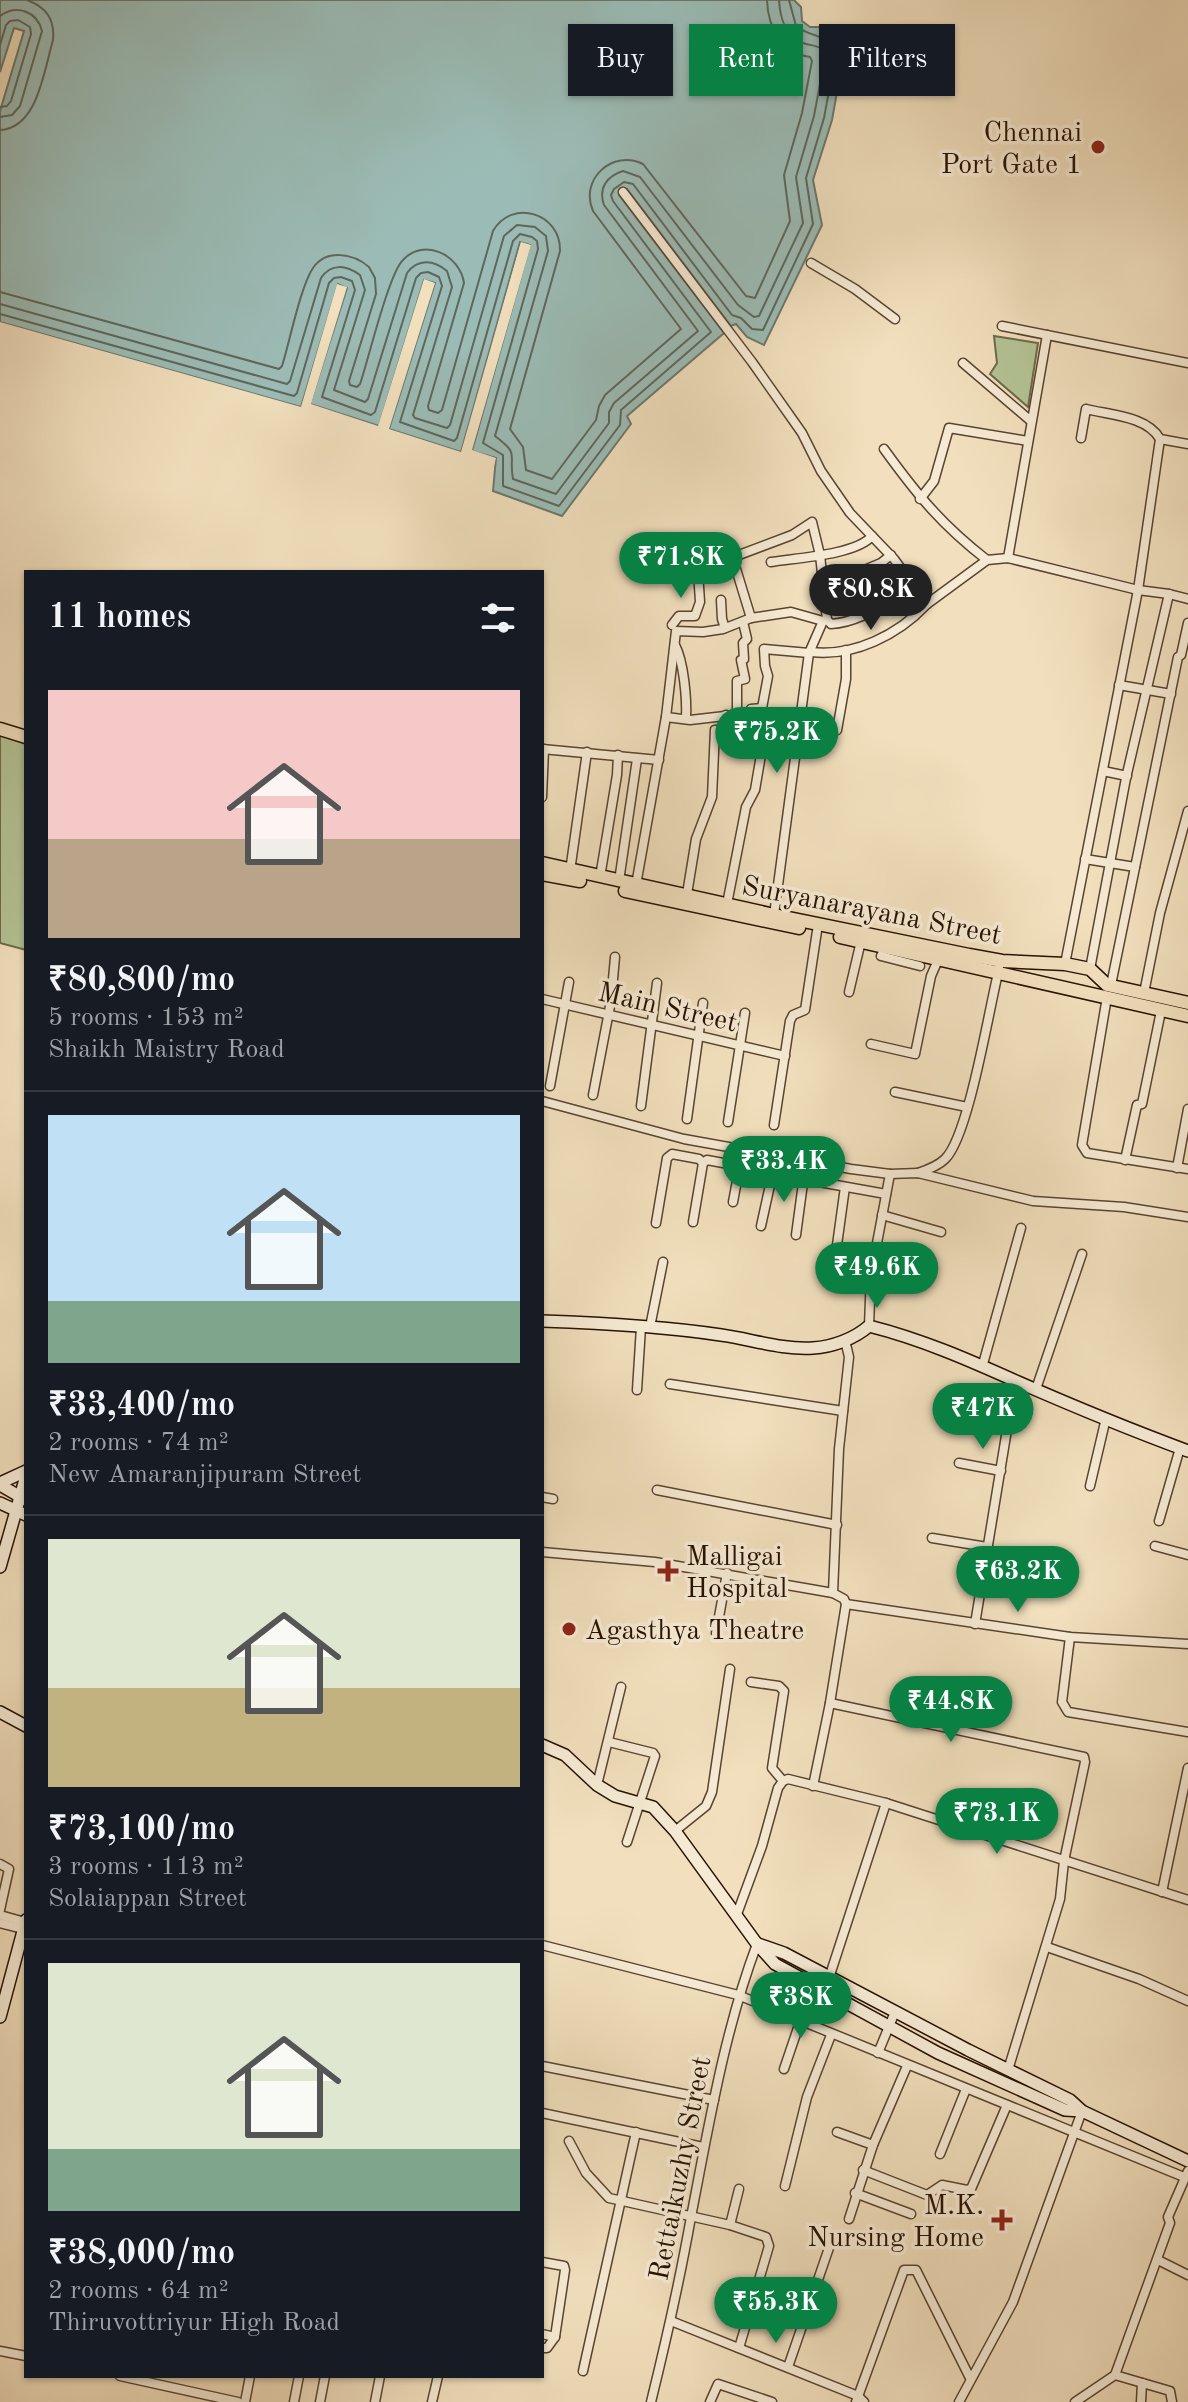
<!DOCTYPE html>
<meta charset="utf-8">
<style>
:root{--surface:#171b24;--page:#20242c;--text:#f1f3f6;--muted:#9ea1a6;--line:#363941;--accent:#0b8043}
body{margin:0;font-family:"Old Standard TT",serif;background:var(--page);color:var(--text);height:100vh;display:flex;flex-direction:column;font-size:30px;white-space:nowrap}
*{box-sizing:border-box;margin:0}
p{font-size:26px;color:var(--muted)}
.icon{flex:none;width:44px;height:44px;fill:none;stroke:currentColor;stroke-width:2;stroke-linecap:round;stroke-linejoin:round}
.map{position:relative;flex:1;overflow:hidden}
.sheet{position:absolute;left:24px;top:570px;width:520px;height:1808px;display:flex;flex-direction:column;background:var(--surface);border-radius:0px;box-shadow:0 2px 6px #0004}
.sheet>*{flex:none}
.guide{position:absolute;left:568px;top:24px;width:500px;height:72px;display:flex;gap:16px}
.price{position:absolute;translate:-50% -68px;padding:0 18px;border-radius:28px;background:var(--accent);color:#fff;font-size:26px;line-height:52px;filter:drop-shadow(0 2px 4px #0008)}
.price::after{content:'';position:absolute;left:50%;top:48px;width:24px;height:18px;margin-left:-12px;background:inherit;clip-path:polygon(0 0,100% 0,50% 100%)}
.price.selected{background:#222;color:#fff}
ul{padding:0;list-style:none}
li{display:grid;align-content:center;gap:16px;height:424px;padding:0 24px}
li+li{border-top:2px solid var(--line)}
li span{display:grid;place-items:center;height:248px;border-radius:0px;color:#555}
li>.icon{margin-inline-start:auto}
span .icon{width:144px;height:144px;fill:#fffc;stroke-width:1}
li b{font-size:34px}
h2{display:flex;justify-content:space-between;align-items:center;height:96px;padding:0 24px;font-size:34px}
.pill{padding:0 28px;border-radius:0px;background:var(--surface);box-shadow:0 2px 6px #0004;font-size:28px;line-height:72px}
.pill.selected{background:var(--accent);color:#fff}
.map>svg:first-child{display:block}
.green{fill:#b4c395;stroke:#6d6a4a;stroke-width:2}
.water{fill:#9bbcb6;stroke:#6c786d;stroke-width:2}
.pier{fill:#f1dfbd}
.lines{fill:none;stroke-linecap:round;stroke-linejoin:round}
.shore{stroke:#60665b;stroke-width:2}
.street-casing{stroke:#59442f;stroke-width:11}
.secondary-casing{stroke:#261100;stroke-width:14}
.primary-casing{stroke:#261100;stroke-width:15}
.street{stroke:#f6ead4;stroke-width:8}
.secondary{stroke:#f6ead4;stroke-width:11}
.primary{stroke:#f1dfbd;stroke-width:12}
.poi-dot{fill:#8f2418;stroke:#f6ead4;stroke-width:3}
.labels{text-anchor:middle;stroke-width:7;stroke-linejoin:round;paint-order:stroke}
.poi-label{font-size:28px;fill:#261100;stroke:#f6ead4;text-anchor:end}
.street-label{font-size:28px;fill:#261100;stroke:#f6ead4}
</style>
<div class="map">
<svg width="1188" height="2402" viewBox="0 0 1188 2402">
<rect width="100%" height="100%" fill="#f1dfbd"/>
<filter id="stains"><feTurbulence type="fractalNoise" baseFrequency=".0025" numOctaves="4"/><feColorMatrix values="0 0 0 0 .2 0 0 0 0 .09 0 0 0 0 .02 0 0 0 .5 -.17"/></filter>
<radialGradient id="worn" r=".72"><stop offset=".6" stop-color="#630" stop-opacity="0"/><stop offset="1" stop-color="#630" stop-opacity=".3"/></radialGradient>
<g class="green">
<polygon points="994,336 1038,343 1028,407 990,374 997,363"/>
<polygon points="0,733 26,740 26,950 0,943"/>
</g>
<polygon class="water" points="0,0 794,0 801,7 802,21 810,27 824,27 843,43 843,59 832,120 813,180 822,225 764,345 747,337 736,324 731,326 627,189 619,195 724,333 627,416 631,424 562,516 493,491 496,458 472,451 530,245 520,242 461,452 389,429 435,283 424,280 379,426 310,404 347,288 338,284 301,407 0,322 0,111 24,31 14,28 0,72"/>
<polygon class="pier" points="521,242 531,245 472,450 496,458 494,466 490,465 491,460 470,454 468,450 526,248 523,247 465,453 462,456 388,433 385,430 430,285 427,284 383,427 379,430 309,408 306,404 304,410 300,411 0,326 0,322 301,407 337,284 347,287 311,404 378,426 424,279 435,283 389,429 461,452"/>
<g class="lines">
<g class="shore">
<path d="M0 16C16 4 37 11 42 31L20 106 12 115 0 117"/>
<polyline points="0,45 6,25 10,21 18,20 30,27 31,34 11,101 7,106 0,107"/>
<path d="M0 130C38 128 44 70 53 40 55 19 46 7 27 0"/>
<path d="M0 292 279 369 282 366C289 344 301 285 313 268 326 249 353 253 369 267L375 278 376 294 349 381 350 385 357 387 360 384C368 361 389 273 403 260 424 237 460 255 464 283L428 406 429 410 438 413 442 410 493 231C512 198 561 213 560 251L510 429 523 447 526 470 552 479 596 420 599 406 605 395 681 329 593 211C579 179 613 149 643 164L746 296 755 298 790 221 784 175 802 113 812 61 810 57C781 52 768 28 767 0"/>
<path d="M0 304 287 384 290 381 321 278C331 263 346 265 360 275L365 290 334 390 365 402 368 399 407 273C418 258 434 260 447 271L452 287 413 415 415 418 447 428 450 425 504 236 517 225 535 227 546 236 548 251 495 436C521 456 508 452 513 479L556 494 609 423V412L614 403 698 331 604 205C598 188 607 176 623 171L640 177 738 305 754 317 759 316 803 223 796 177 814 116 825 57V51C817 45 814 46 806 44 786 39 780 18 779 0"/>
<path d="M0 314 294 396 297 393 329 283 334 278 341 277 352 281 355 290 322 397 371 415 375 412 416 278 421 273 428 272 439 277 442 286 400 422 454 441 457 438 513 241 520 234 532 237 537 241 538 249 483 443 503 455V486L559 506 620 425 621 410 711 332 613 201 611 195 614 189 624 182 633 184 732 315 741 318 752 329 763 330 813 224 806 178 824 118 835 58V46C820 33 810 37 796 26L789 0"/>
</g>
<g class="street-casing">
<g id="street">
<polyline points="623,192 752,362 802,433 821,471 850,513 894,559 927,604 987,560 1008,558 1138,590 1169,594 1188,599"/>
<polyline points="811,263 855,289 895,319"/>
<polyline points="1002,326 1188,363"/>
<polyline points="963,363 1031,421"/>
<path d="M1081 438 1086 409C1110 415 1147 416 1160 439L1188 444"/>
<path d="M884 449C918 496 942 525 987 560"/>
<polyline points="920,499 934,481 949,428 1028,441"/>
<polyline points="1008,558 1047,335"/>
<polyline points="733,559 751,618"/>
<path d="M771 562C796 558 856 555 872 536"/>
<polyline points="689,577 699,570 792,535 812,522 820,555 827,620 823,621 809,653 774,915"/>
<polyline points="824,587 881,563 891,555"/>
<polyline points="721,600 722,619 725,628"/>
<path d="M827 620 831 624C863 622 886 601 914 587"/>
<polyline points="672,625 679,616 695,616 700,602 698,571"/>
<path d="M675 645C684 662 687 700 686 719"/>
<path d="M811 652C854 657 898 635 927 604"/>
<polyline points="1119,685 1171,694"/>
<polyline points="737,714 737,681 745,679 741,660 744,659 743,643 747,639 743,622"/>
<polyline points="666,717 690,720 751,713 751,709 762,708"/>
<polyline points="837,730 846,679 846,650"/>
<polyline points="542,749 659,760"/>
<polyline points="1103,771 1127,776"/>
<polyline points="542,797 544,749"/>
<polyline points="1085,859 1135,867"/>
<polyline points="570,871 587,752"/>
<polyline points="600,877 617,775 618,755"/>
<polyline points="619,881 637,759"/>
<polyline points="636,885 666,717 676,631 703,632 723,629 751,618 791,612 823,621"/>
<polyline points="687,894 696,839 712,797 715,730 727,729 726,715"/>
<polyline points="727,904 746,807 755,790 763,743 762,708 768,676 765,666 764,649 809,653"/>
<polyline points="885,948 881,956 920,966"/>
<polyline points="1065,964 1138,590 1160,439"/>
<polyline points="1090,969 1126,778 1169,594"/>
<polyline points="1111,985 1178,657 1181,655 1188,623"/>
<polyline points="849,992 861,941"/>
<polyline points="1144,993 1160,913 1188,811"/>
<polyline points="1107,997 1082,1145 1087,1153 1188,1169"/>
<polyline points="542,999 785,1056"/>
<polyline points="871,1044 915,1054 931,976 938,960"/>
<polyline points="550,1086 569,982"/>
<polyline points="895,1092 967,1107"/>
<polyline points="593,1095 611,1001 615,957"/>
<polyline points="542,1101 684,1139 851,1169 890,1174 918,1173 1033,1201 1124,1207 1188,1217"/>
<polyline points="641,1106 657,983"/>
<polyline points="687,1119 703,1003"/>
<polyline points="728,1122 745,1013"/>
<polyline points="774,1125 790,1021 793,1015 805,1010 817,931"/>
<polyline points="1125,1160 1137,1105 1142,1104 1161,1011"/>
<polyline points="1177,1168 1188,1109"/>
<path d="M918 1173C927 1170 938 1166 945 1159 969 1136 989 1008 999 969"/>
<polyline points="733,1202 739,1170"/>
<polyline points="882,1215 941,1232"/>
<polyline points="693,1222 703,1163"/>
<path d="M656 1223 667 1158 672 1154 699 1159 703 1163 707 1160 734 1165 739 1170C747 1166 766 1169 772 1176L775 1174 803 1183 808 1180 886 1194"/>
<polyline points="761,1226 772,1176"/>
<polyline points="796,1235 803,1183"/>
<polyline points="833,1274 845,1187"/>
<polyline points="869,1326 871,1275 890,1174"/>
<polyline points="650,1327 663,1262"/>
<polyline points="983,1364 1021,1228"/>
<polyline points="670,1384 843,1411"/>
<polyline points="1036,1389 1082,1254"/>
<polyline points="637,1390 641,1327"/>
<polyline points="959,1463 1001,1471"/>
<polyline points="1090,1486 1106,1418"/>
<polyline points="657,1490 837,1525"/>
<polyline points="542,1497 553,1499"/>
<polyline points="1159,1521 1180,1448"/>
<polyline points="932,1538 987,1547"/>
<polyline points="1155,1546 1188,1555"/>
<polyline points="542,1552 655,1562 833,1593 844,1599 846,1604 830,1703 813,1786"/>
<polyline points="833,1593 839,1449 849,1357 845,1340"/>
<polyline points="846,1604 1070,1637 1188,1644"/>
<polyline points="975,1624 1015,1381"/>
<polyline points="716,1633 727,1573"/>
<polyline points="1070,1637 1062,1702 1068,1712 1188,1732"/>
<polyline points="751,1682 779,1686 784,1691 772,1768 783,1781"/>
<polyline points="830,1703 1084,1757 1085,1762 1064,1861 1060,1899 1008,2070"/>
<polyline points="609,1742 653,1753 655,1756 627,1842"/>
<polyline points="597,1785 621,1687"/>
<polyline points="675,1831 706,1806 712,1792 730,1669"/>
<polyline points="0,1864 9,1869 0,1910"/>
<polyline points="1162,1892 1188,1768"/>
<polyline points="737,1914 762,1846 778,1788 783,1781 788,1779 886,1803 1188,1900"/>
<polyline points="0,1915 25,1922"/>
<polyline points="0,1923 23,1929"/>
<polyline points="542,1945 738,1995 1184,2177"/>
<polyline points="1047,1947 1139,1979 1188,2001"/>
<polyline points="829,1978 886,1803"/>
<polyline points="878,2053 895,2012"/>
<polyline points="542,2066 714,2100"/>
<polyline points="784,2069 800,2022"/>
<polyline points="542,2113 703,2147"/>
<polyline points="837,2132 873,2145"/>
<polyline points="569,2141 586,2173 609,2198 730,2225 766,2237 769,2246 739,2348"/>
<polyline points="940,2154 966,2089"/>
<polyline points="863,2170 927,2195 942,2185 967,2190 971,2189 1007,2105"/>
<polyline points="785,2186 807,2097 831,2035"/>
<polyline points="855,2193 911,2214"/>
<polyline points="849,2219 873,2145 907,2066"/>
<polyline points="730,2225 739,2189"/>
<polyline points="1158,2260 1188,2275"/>
<polyline points="542,2262 564,2266 565,2270 555,2337 547,2348 542,2348"/>
<polyline points="671,2321 858,2396 864,2402"/>
<polyline points="542,2334 555,2337"/>
<polyline points="0,2351 26,2356"/>
<polyline points="788,2367 831,2242"/>
<polyline points="583,2371 636,2132"/>
<polyline points="1115,2375 1170,2391 1172,2402"/>
<polyline points="120,2376 238,2402"/>
<polyline points="245,2402 250,2376"/>
<polyline points="294,2402 299,2376"/>
<polyline points="320,2402 325,2376"/>
<polyline points="375,2402 380,2376"/>
<polyline points="432,2402 438,2376"/>
<path d="M651 2402C666 2341 680 2279 691 2217 709 2125 724 2032 757 1944"/>
<polyline points="710,2402 718,2384 772,2402"/>
<polyline points="856,2402 904,2270 916,2270 970,2378"/>
<polyline points="959,2402 1013,2302 1082,2111"/>
<polyline points="1075,2402 1115,2375 1170,2223 1168,2217 1188,2171"/>
<polyline points="1141,2402 1142,2383"/>
</g>
</g>
<g class="secondary-casing">
<g id="secondary">
<path d="M542 1321C602 1323 662 1326 721 1335 751 1339 782 1350 813 1348 832 1347 854 1339 869 1326 921 1339 969 1360 1018 1382 1073 1406 1131 1430 1188 1451"/>
<polyline points="0,1483 26,1471"/>
<polyline points="0,1485 26,1500"/>
<polyline points="0,1503 26,1515"/>
<polyline points="0,1567 26,1476"/>
<polyline points="0,1712 26,1726"/>
<polyline points="542,1745 565,1755 597,1785 615,1796 653,1807 675,1831 757,1944 775,1964 938,2053 1065,2110 1082,2111"/>
<polyline points="758,1944 784,1953 968,2050 1070,2100 1082,2111 1188,2161"/>
<polyline points="0,2017 26,1920"/>
</g>
</g>
<g class="primary-casing">
<g id="primary">
<polyline points="0,729 26,737"/>
<polyline points="542,863 774,915 969,955 1002,961 1065,964 1090,969 1107,985 1188,1003"/>
<polyline points="542,874 580,881"/>
<polyline points="625,891 799,928"/>
<polyline points="840,937 1188,1016"/>
</g>
</g>
<use href="#street" class="street"/>
<use href="#secondary" class="secondary"/>
<use href="#primary" class="primary"/>
</g>
<g class="poi-dot">
<circle cx="1098" cy="147" r="8"/>
<path d="M664 1559h8v8h8v8h-8v8h-8v-8h-8v-8h8z"/>
<circle cx="569" cy="1629" r="8"/>
<path d="M998 2208h8v8h8v8h-8v8h-8v-8h-8v-8h8z"/>
</g>
<g class="labels">
<g class="poi-label">
<text x="1082" y="141">Chennai<tspan x="1082" dy="32">Port Gate 1</tspan></text>
<text x="686" y="1565" text-anchor="start">Malligai<tspan x="686" dy="32">Hospital</tspan></text>
<text x="585" y="1639" text-anchor="start">Agasthya Theatre</text>
<text x="984" y="2214">M.K.<tspan x="984" dy="32">Nursing Home</tspan></text>
</g>
<g class="street-label">
<text transform="translate(872 909) rotate(11)" y="10">Suryanarayana Street</text>
<text transform="translate(668 1006) rotate(13)" y="10">Main Street</text>
<text transform="translate(679 2168) rotate(-79)" y="10">Rettaikuzhy Street</text>
</g>
</g>
<rect width="100%" height="100%" filter="url(#stains)"/>
<rect width="100%" height="100%" fill="url(#worn)"/>
</svg>
<b class="price" style="left:681px;top:600px">₹71.8K</b>
<b class="price selected" style="left:871px;top:632px">₹80.8K</b>
<b class="price" style="left:777px;top:775px">₹75.2K</b>
<b class="price" style="left:784px;top:1204px">₹33.4K</b>
<b class="price" style="left:877px;top:1310px">₹49.6K</b>
<b class="price" style="left:983px;top:1451px">₹47K</b>
<b class="price" style="left:1018px;top:1614px">₹63.2K</b>
<b class="price" style="left:951px;top:1744px">₹44.8K</b>
<b class="price" style="left:997px;top:1856px">₹73.1K</b>
<b class="price" style="left:801px;top:2040px">₹38K</b>
<b class="price" style="left:776px;top:2345px">₹55.3K</b>
<div class="guide">
<a class="pill">Buy</a>
<a class="pill selected">Rent</a>
<a class="pill">Filters</a>
</div>
<section class="sheet">
<h2>11 homes<svg class="icon" aria-label="filters" viewBox="0 0 24 24"><path d="M4 7h16M4 17h16"/><circle cx="9" cy="7" r="2"/><circle cx="15" cy="17" r="2"/></svg></h2>
<ul>
<li><span style="background:linear-gradient(#f6c9c9 60%,#b9a48a 0)"><svg class="icon" aria-label="home" viewBox="0 0 24 24"><path d="M3 11l9-7 9 7M6 9v11h12V9"/></svg></span><div><b>₹80,800/mo</b><p>5 rooms · 153 m²</p><p>Shaikh Maistry Road</p></div></li>
<li><span style="background:linear-gradient(#bfe0f5 75%,#7fa58c 0)"><svg class="icon" aria-label="home" viewBox="0 0 24 24"><path d="M3 11l9-7 9 7M6 9v11h12V9"/></svg></span><div><b>₹33,400/mo</b><p>2 rooms · 74 m²</p><p>New Amaranjipuram Street</p></div></li>
<li><span style="background:linear-gradient(#dfe7d0 60%,#c2b280 0)"><svg class="icon" aria-label="home" viewBox="0 0 24 24"><path d="M3 11l9-7 9 7M6 9v11h12V9"/></svg></span><div><b>₹73,100/mo</b><p>3 rooms · 113 m²</p><p>Solaiappan Street</p></div></li>
<li><span style="background:linear-gradient(#dfe7d0 75%,#7fa58c 0)"><svg class="icon" aria-label="home" viewBox="0 0 24 24"><path d="M3 11l9-7 9 7M6 9v11h12V9"/></svg></span><div><b>₹38,000/mo</b><p>2 rooms · 64 m²</p><p>Thiruvottriyur High Road</p></div></li>
</ul>
</section>
</div>
